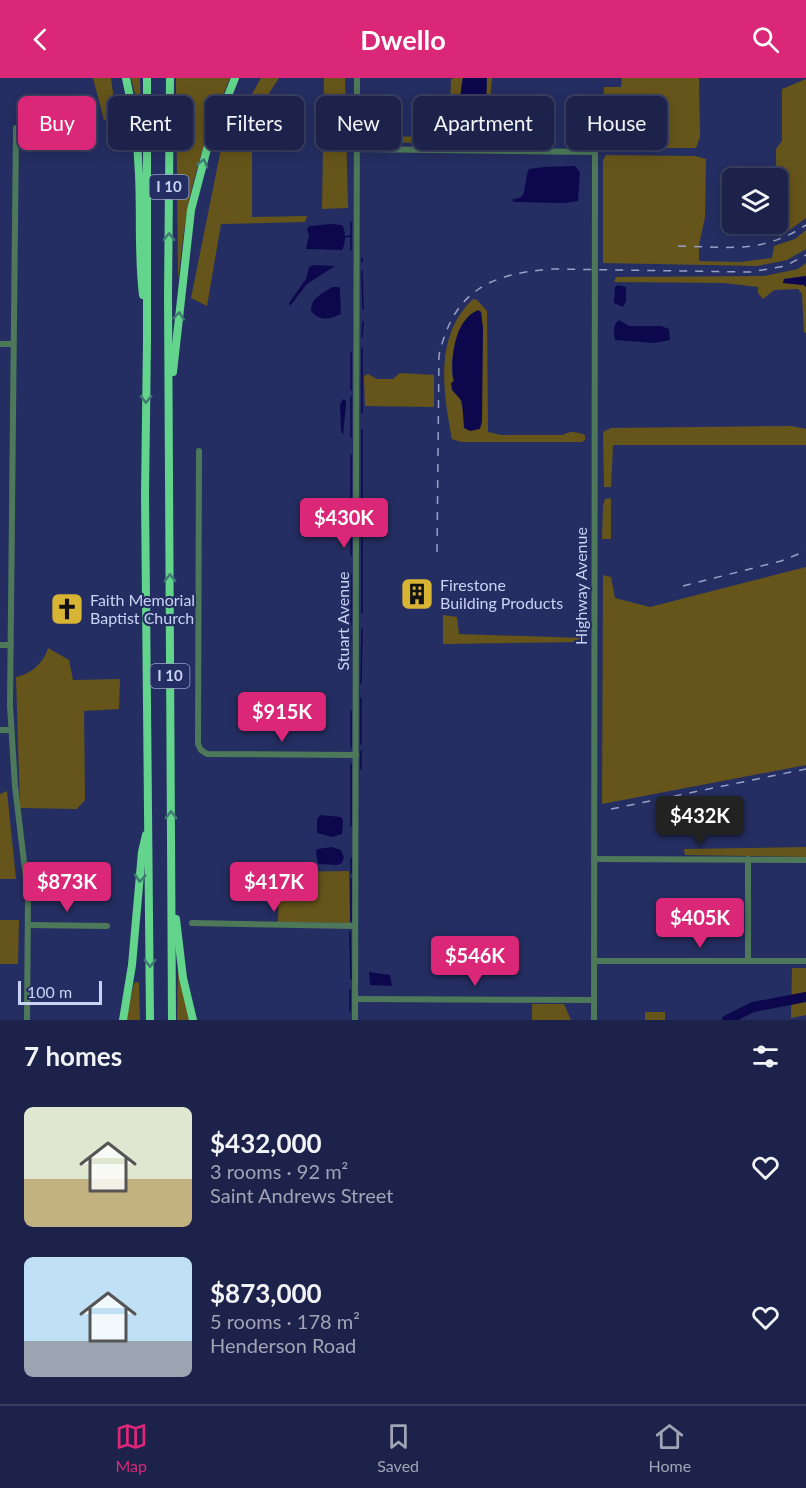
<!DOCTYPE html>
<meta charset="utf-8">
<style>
:root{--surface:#1c224a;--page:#292f54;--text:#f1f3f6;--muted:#a0a4b5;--line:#3a3f62;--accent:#db2777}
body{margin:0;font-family:Lato,sans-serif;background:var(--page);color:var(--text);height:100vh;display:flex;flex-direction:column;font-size:22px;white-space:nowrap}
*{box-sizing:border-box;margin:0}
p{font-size:20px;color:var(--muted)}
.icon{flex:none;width:33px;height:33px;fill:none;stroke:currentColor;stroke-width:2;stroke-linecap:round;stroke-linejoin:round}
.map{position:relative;height:942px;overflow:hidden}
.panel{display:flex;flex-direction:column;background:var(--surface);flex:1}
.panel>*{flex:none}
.hud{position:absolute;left:18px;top:18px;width:771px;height:54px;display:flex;gap:12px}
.fabs{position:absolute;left:722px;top:90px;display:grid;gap:12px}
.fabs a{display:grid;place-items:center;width:66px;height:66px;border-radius:9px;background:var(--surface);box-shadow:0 3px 15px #0003,0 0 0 2px var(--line);font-size:30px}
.scale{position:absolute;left:18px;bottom:15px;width:84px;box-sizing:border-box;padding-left:6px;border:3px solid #cad3f3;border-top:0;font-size:16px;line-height:21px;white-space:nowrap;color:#cad3f3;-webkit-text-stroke:4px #252e62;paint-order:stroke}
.price{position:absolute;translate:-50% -51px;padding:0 14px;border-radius:6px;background:var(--accent);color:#fff;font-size:20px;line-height:39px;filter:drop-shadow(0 2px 3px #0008)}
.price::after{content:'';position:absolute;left:50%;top:36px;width:18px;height:14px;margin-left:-9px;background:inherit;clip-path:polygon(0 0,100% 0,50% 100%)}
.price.active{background:#222;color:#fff}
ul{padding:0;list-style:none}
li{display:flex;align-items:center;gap:18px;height:150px;padding:0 24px}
li span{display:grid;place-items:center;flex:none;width:168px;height:120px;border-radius:9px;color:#555}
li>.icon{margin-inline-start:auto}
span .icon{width:72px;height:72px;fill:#fffc;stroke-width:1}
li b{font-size:26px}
h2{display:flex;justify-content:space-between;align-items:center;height:72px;padding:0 24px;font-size:26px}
.tag{padding:0 21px;border-radius:9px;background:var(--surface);box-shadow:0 3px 15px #0003,0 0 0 2px var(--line);font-size:21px;line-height:54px}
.tag.active{background:var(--accent);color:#fff}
header{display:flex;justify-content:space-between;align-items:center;height:78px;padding:0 24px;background:var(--accent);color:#fff;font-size:27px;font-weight:700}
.dock{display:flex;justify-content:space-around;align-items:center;height:84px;border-top:2px solid var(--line);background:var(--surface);font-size:16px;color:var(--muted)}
.dock a{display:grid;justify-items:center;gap:3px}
.dock .active{color:var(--accent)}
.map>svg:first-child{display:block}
.green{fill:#66551a;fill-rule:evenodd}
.water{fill:#0d084e}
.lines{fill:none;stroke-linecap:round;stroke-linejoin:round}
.stream{stroke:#0d084e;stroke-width:1.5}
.river{stroke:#0d084e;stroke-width:10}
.minor{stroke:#4d785a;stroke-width:6}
.highway{stroke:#62d48b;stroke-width:8}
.rail{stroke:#98a1c7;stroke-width:1.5;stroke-dasharray:8 8;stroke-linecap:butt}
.oneway{stroke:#407974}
.labels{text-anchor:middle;stroke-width:4.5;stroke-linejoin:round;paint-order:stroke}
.shield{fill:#252e62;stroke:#98a2c8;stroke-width:1.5}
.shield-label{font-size:15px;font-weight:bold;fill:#cad3f3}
.poi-label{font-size:16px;fill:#cad3f3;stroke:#252e62;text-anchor:start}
.street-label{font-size:16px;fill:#cad3f3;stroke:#252e62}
</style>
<header><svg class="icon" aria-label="back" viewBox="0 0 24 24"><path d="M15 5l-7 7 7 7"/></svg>Dwello<svg class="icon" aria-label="search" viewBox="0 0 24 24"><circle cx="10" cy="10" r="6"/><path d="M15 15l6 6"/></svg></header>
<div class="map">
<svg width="806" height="942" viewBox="0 0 806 942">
<rect width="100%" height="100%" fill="#252e62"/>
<g class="green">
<polygon points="93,0 111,0 117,44 104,42"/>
<polygon points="131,0 140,0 141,40"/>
<path d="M176 0H230C216 34 202 69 193 106 185 137 182 170 178 202Z"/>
<polygon points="261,0 279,0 252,41 252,139 307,138 305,144 221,146 207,228 191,220 221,71"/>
<polygon points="324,0 345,0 348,130 322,131"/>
<polygon points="454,0 463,0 460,18 484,26 486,23 487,0 492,0 486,66 369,64 367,59 449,58 451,1"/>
<polygon points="622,0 699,0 700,59 696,70 601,70 604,9 621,9"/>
<polygon points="806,1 806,140 780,159 774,151 774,146 777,146 776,71 782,63 782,11"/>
<polygon points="606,77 695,78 706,81 705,139 699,167 699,183 740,184 772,180 774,168 795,161 806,152 806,171 787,182 757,188 603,185 603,82"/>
<polygon points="806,185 806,198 784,201 783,205 804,207 806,209 806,255 804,254 802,216 798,211 774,212 763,221 758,215 758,209 724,205 614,204 616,199 764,198 798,191"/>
<path d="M473 221 477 222 487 233 488 354 501 357H563C570 352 577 354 585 357V362L582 364H461L452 361C443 314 434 258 473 221ZM482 239V343L464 342C464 327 458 318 454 305 448 285 455 266 462 248Z"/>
<polygon points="400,295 434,297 434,329 365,328 364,298 368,296 377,301 393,301"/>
<polygon points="791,348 806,351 806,367 613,367 611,409 604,409 603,354 611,350"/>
<polygon points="611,420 611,461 602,461 603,428 605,421"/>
<polygon points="806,489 806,687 602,726 603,497 611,499 615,520 650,529"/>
<polygon points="443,537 457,539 459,556 582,560 581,564 443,566"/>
<path d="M48 570 69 582 73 602 120 601 119 631 84 633 85 722 77 731 20 730 16 599C31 596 44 585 48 570Z"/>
<polygon points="7,713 16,801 0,801 0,716"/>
<polygon points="806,769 806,779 685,777 684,771"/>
<polygon points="349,793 350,845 278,844 279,794"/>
<polygon points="0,842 19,842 18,886 0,886"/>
<polygon points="792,890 806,890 806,937 791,940"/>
<polygon points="178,891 190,942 177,942"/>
<polygon points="139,904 140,942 126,942 134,905"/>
<polygon points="532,926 564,926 571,942 532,942"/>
<rect x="645" y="934" width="20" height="8"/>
</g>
<g class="water">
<path d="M463 0H487L486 23 484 26C461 26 458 23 463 0Z"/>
<path d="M575 88 580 94 578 123 565 125 514 124 512 122C515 120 519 121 522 118 526 114 525 98 529 91L544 89Z"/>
<path d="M331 146 342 147C346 152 346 166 342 172L306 171 309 157 307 152 309 148Z"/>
<polygon points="313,187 335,188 307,206 290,228 289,225 306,201 309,189"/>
<polygon points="806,198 806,209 804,207 783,205 784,201"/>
<polygon points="618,207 626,209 626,223 623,229 614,225 615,209"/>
<path d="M332 209H339L340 211 341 236C330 241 320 244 311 233 311 220 322 216 332 209Z"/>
<path d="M478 232 481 234 483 250 482 343 480 351 470 353 464 350 462 323 452 312 451 305 454 303C450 281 454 242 478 232Z"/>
<path d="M619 242 629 248H661L669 251 670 262 654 265 615 262C614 255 612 247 619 242Z"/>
<polygon points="343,321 346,323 346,327 343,357 341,353 340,327"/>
<polygon points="320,737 341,739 343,742 342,756 332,759 317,755 317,742"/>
<polygon points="332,769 341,772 344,779 342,785 337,787 318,786 316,775 317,771"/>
<polygon points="369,894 390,897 392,908 370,907"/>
</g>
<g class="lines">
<g class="stream">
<polyline points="351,144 351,172"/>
<polyline points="344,159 351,158"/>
<polyline points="362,184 362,180"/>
<polyline points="362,193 363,231"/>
<polyline points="362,259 363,244"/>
<polyline points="351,312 351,274"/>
<polyline points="362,335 362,270"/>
<polyline points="362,352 362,535"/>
<polyline points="351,359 351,319"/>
<polyline points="351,439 351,377"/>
<polyline points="351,477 351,457"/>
<polyline points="351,547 351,496"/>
<polyline points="351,560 351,558"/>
<polyline points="361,605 362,551"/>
<polyline points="361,620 361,666"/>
<polyline points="351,633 351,669"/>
<polyline points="351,686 351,748"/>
<polyline points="361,691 361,673"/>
<polyline points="351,780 351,795"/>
<polyline points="351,843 351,801"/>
<polyline points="350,854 351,901"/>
<polyline points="350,933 350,912"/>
</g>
<polyline class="river" points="727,942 753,929 806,919"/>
<g class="minor">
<polyline points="16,50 10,627 15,708 28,818 27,942"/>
<polyline points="357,71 595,74 594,942"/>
<polyline points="0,266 13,266"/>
<polyline points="199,373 198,666 201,672 207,676 356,677"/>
<polyline points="0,567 11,567"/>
<polyline points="0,652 11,652"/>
<polyline points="594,781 806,782"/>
<polyline points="192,845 355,848"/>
<polyline points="28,847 107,848"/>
<polyline points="594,883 806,883"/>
<polyline points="748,883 748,781"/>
<polyline points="355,921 594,922"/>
<polyline points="355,942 357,0"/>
</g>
<g class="highway">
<path d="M126 0C133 31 138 64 139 97 141 137 138 177 143 217"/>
<polyline points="147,0 147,262 145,417 150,942"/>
<polyline points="170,0 168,217 172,942"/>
<polyline points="173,294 191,132 207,71 235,0"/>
<polyline points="176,841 183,900 193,942"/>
<polyline points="123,942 132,887 142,774 146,757"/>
</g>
<g class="rail">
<path d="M678 168C729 169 762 176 806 147"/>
<path d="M437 474 439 277C454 213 489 196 551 191L751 194 785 188 806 177"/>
<polyline points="683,508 781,483 806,473"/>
<polyline points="611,731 806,691"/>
</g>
</g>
<defs><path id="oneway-chevron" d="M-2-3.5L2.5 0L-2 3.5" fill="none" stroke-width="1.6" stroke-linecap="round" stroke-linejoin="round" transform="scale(1.5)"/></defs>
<g class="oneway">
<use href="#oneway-chevron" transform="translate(203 85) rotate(-74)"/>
<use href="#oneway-chevron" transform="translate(169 159) rotate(-89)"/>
<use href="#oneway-chevron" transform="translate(179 238) rotate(-84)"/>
<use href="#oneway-chevron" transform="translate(146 321) rotate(91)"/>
<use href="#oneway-chevron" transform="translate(170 500) rotate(-90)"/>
<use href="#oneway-chevron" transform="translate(171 737) rotate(-90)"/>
<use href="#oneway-chevron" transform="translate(140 800) rotate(95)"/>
<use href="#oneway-chevron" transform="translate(150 885) rotate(90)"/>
</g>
<defs>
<g id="building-square" transform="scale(1.725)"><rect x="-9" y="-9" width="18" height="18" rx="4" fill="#d7b434" stroke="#252e62"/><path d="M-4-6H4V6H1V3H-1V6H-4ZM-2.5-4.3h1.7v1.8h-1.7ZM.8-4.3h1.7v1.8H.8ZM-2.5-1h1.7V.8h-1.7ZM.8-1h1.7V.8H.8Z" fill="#111"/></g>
<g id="church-square" transform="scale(1.725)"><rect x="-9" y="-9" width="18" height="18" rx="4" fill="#d7b434" stroke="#252e62"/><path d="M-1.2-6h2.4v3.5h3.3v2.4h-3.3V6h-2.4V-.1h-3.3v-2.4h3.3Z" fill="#111"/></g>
</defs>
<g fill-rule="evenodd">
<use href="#building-square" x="417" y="516"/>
<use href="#church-square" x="67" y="531"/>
</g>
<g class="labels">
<g class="shield">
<rect x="149.5" y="97" width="39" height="24" rx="4.5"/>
<rect x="150.5" y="586" width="39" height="24" rx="4.5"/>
</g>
<g class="shield-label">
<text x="169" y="114">I 10</text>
<text x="170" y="603">I 10</text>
</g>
<g class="poi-label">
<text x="440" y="513">Firestone<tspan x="440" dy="18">Building Products</tspan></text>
<text x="90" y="528">Faith Memorial<tspan x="90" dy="18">Baptist Church</tspan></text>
</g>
<g class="street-label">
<text transform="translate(581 508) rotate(-90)" y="6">Highway Avenue</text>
<text transform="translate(343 543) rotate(-90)" y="6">Stuart Avenue</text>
</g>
</g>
</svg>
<div class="fabs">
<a><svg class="icon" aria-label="layers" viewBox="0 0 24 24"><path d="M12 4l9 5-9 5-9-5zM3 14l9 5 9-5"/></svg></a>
</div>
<div class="scale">100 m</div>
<b class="price" style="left:344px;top:471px">$430K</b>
<b class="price" style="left:282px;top:665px">$915K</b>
<b class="price active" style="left:700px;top:769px">$432K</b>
<b class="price" style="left:67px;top:835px">$873K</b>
<b class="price" style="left:274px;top:835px">$417K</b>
<b class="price" style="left:700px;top:871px">$405K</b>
<b class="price" style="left:475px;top:909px">$546K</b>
<div class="hud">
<a class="tag active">Buy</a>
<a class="tag">Rent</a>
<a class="tag">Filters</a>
<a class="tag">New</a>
<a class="tag">Apartment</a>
<a class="tag">House</a>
</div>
</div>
<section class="panel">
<h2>7 homes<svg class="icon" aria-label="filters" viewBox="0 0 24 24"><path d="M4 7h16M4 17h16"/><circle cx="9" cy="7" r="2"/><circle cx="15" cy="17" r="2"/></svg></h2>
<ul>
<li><span style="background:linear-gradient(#dfe7d0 60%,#c2b280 0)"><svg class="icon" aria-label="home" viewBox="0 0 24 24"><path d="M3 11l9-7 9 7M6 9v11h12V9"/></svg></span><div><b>$432,000</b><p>3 rooms · 92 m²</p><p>Saint Andrews Street</p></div><svg class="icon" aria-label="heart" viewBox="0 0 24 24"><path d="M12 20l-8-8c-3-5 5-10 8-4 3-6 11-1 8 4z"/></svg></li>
<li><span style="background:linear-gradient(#bfe0f5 70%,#9aa5b1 0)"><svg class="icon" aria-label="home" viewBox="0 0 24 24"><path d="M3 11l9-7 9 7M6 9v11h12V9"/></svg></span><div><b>$873,000</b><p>5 rooms · 178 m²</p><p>Henderson Road</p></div><svg class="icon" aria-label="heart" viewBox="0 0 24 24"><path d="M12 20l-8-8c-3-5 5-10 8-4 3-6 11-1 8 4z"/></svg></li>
</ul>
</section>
<nav class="dock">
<a class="active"><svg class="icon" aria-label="map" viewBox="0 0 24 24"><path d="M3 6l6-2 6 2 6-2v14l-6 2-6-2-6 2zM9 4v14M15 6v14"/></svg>Map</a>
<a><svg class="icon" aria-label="saved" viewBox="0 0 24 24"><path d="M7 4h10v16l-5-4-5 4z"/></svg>Saved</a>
<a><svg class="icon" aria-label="home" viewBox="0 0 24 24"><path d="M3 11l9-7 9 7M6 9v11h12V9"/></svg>Home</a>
</nav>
